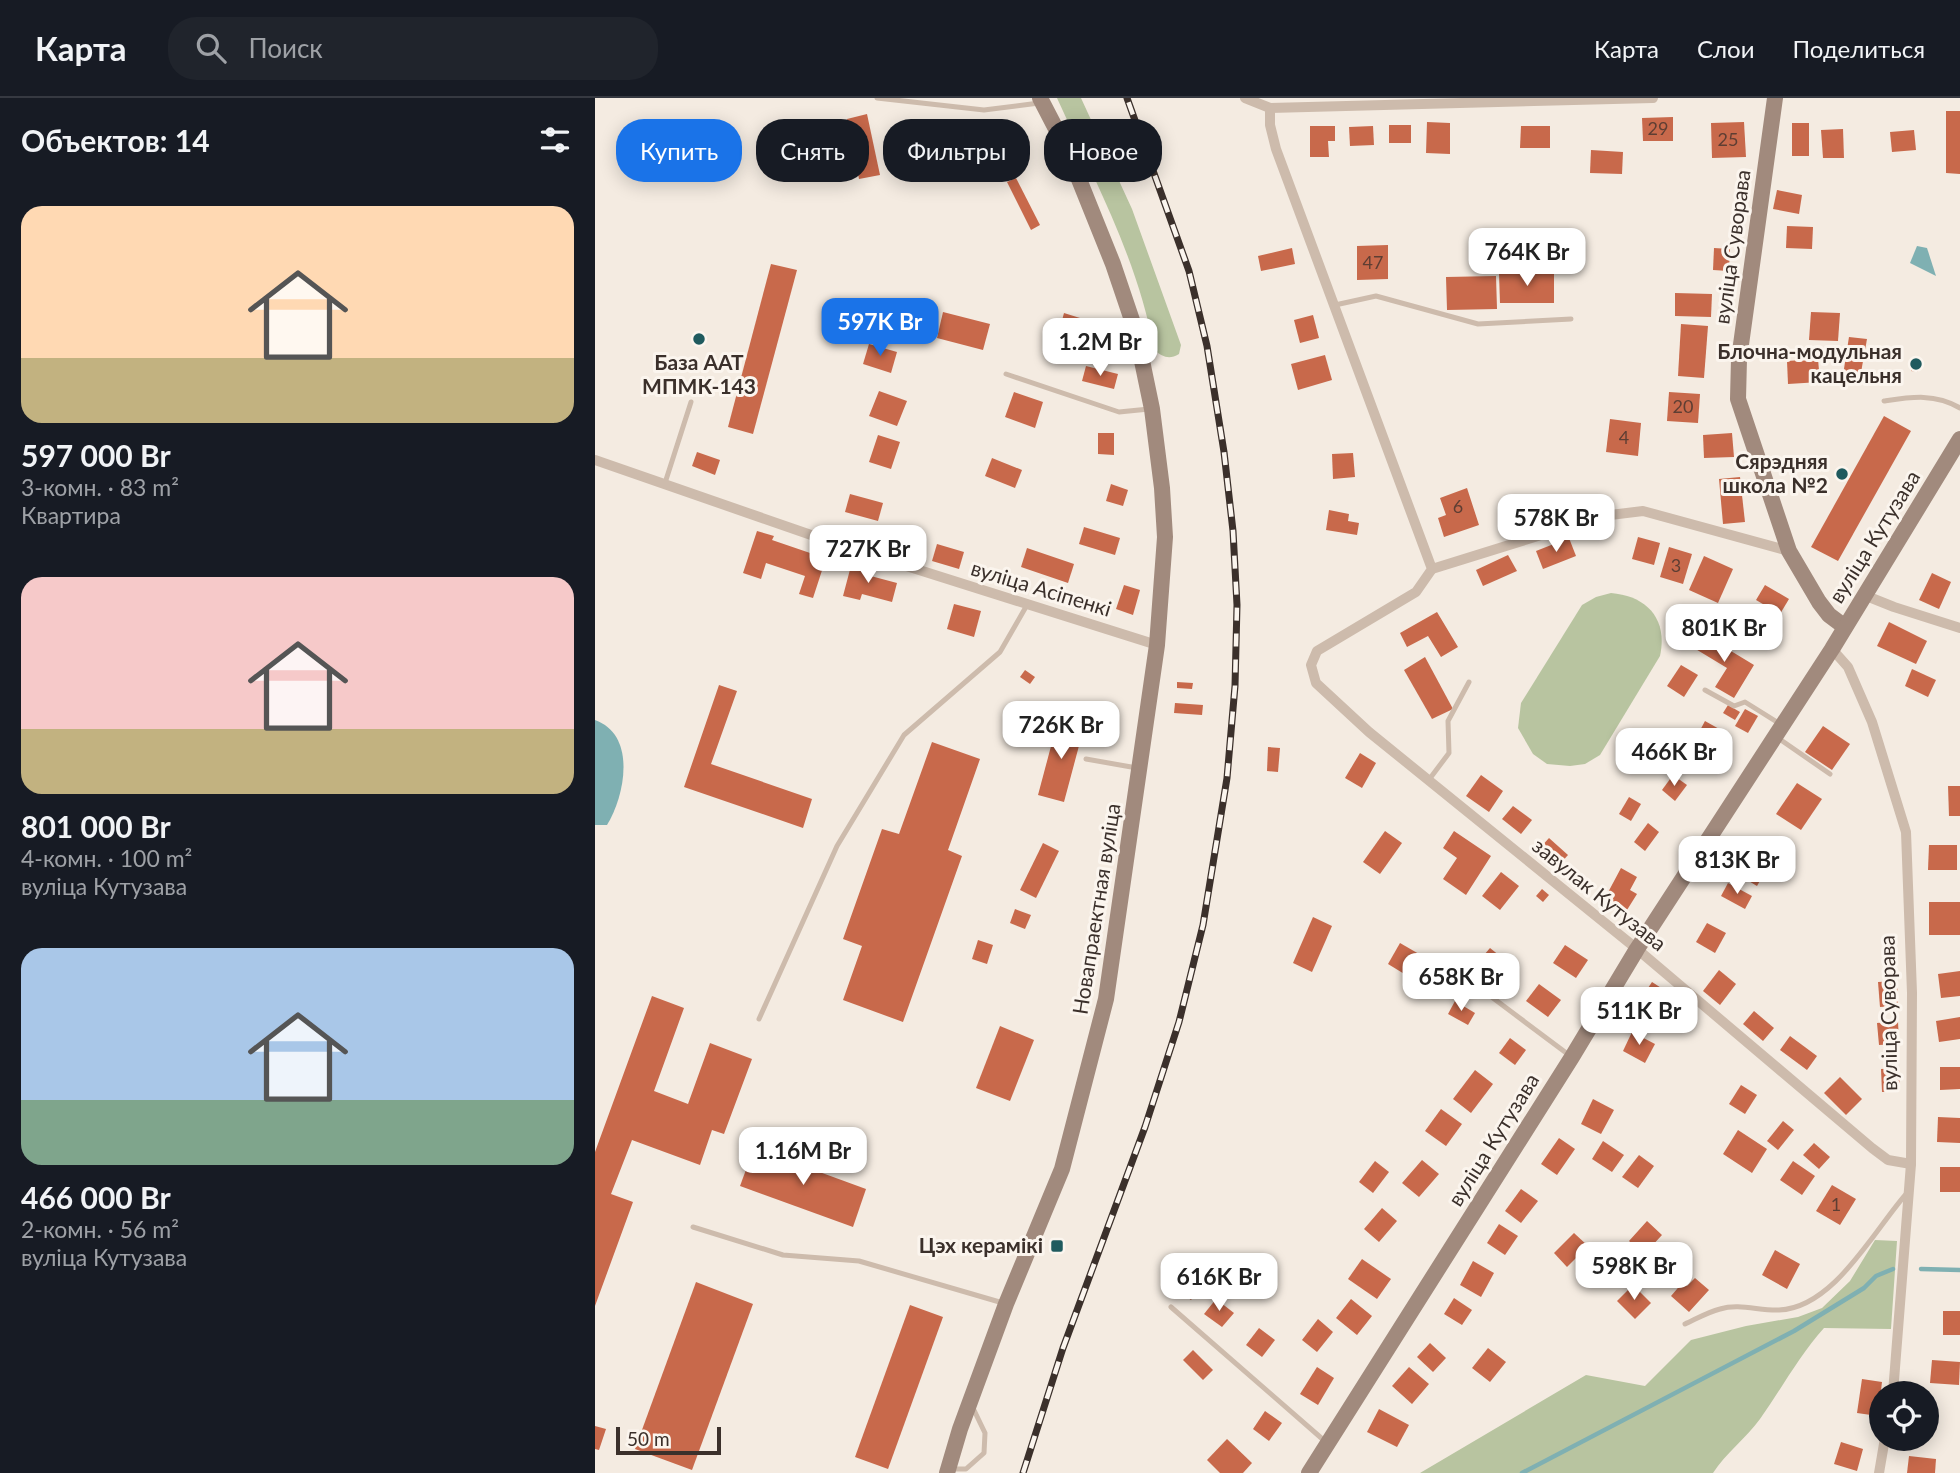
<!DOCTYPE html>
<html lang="ru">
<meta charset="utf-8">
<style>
:root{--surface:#171b24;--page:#20242c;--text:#f1f3f6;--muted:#9ea1a6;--line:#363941;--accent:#1a73e8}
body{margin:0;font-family:Lato,sans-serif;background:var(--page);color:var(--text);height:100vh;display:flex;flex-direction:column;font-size:26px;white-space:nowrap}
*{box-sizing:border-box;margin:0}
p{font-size:23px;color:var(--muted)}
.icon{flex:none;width:38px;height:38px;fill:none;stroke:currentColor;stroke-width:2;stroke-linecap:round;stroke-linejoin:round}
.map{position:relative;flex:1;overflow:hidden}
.panel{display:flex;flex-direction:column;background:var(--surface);width:595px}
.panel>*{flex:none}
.top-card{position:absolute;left:21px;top:21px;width:665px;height:63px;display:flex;gap:14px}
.fabs{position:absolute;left:1274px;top:1283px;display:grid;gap:14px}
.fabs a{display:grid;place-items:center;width:70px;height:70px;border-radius:50%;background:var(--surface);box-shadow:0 4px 18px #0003;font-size:35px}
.scale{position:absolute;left:21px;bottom:18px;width:105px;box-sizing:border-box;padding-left:7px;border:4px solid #3b302b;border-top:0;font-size:19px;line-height:24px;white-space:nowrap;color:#3b302b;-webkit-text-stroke:5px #fbf5ee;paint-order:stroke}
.price{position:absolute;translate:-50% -60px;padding:0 16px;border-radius:14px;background:#fff;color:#222;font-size:23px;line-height:46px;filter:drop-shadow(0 2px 4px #0008)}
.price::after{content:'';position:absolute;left:50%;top:42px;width:21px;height:16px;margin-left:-10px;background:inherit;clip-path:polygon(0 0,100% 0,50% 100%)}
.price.active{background:var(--accent);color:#fff}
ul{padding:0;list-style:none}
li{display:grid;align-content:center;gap:14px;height:371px;padding:0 21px}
li span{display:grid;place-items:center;height:217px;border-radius:21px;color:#555}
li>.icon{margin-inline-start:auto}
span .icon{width:126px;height:126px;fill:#fffc;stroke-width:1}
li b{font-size:30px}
h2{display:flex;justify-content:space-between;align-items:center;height:84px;padding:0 21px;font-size:30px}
.tag{padding:0 24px;border-radius:28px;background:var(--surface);box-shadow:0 4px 18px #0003;font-size:24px;line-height:63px}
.tag.active{background:var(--accent);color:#fff}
header{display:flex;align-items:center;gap:42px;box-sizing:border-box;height:98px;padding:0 35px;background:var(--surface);border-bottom:2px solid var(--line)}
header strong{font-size:33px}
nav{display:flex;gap:38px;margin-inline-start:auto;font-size:24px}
.search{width:490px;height:63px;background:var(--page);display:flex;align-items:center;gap:18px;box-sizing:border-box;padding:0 24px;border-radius:28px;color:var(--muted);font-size:26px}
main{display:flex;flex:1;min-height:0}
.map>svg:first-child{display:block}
.green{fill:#b8c4a0}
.water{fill:#7fb0b2}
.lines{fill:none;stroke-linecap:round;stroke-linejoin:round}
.stream{stroke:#7fb0b2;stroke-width:4.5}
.building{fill:#c8694b}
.lane{stroke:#cdbbac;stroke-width:5}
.street{stroke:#cdbbac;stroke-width:10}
.secondary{stroke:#a18a7d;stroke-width:16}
.rail-casing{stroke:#3b302b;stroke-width:7}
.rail{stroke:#fbf5ee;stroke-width:4.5;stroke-dasharray:13;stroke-linecap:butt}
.poi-dot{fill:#1f5a5e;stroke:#fbf5ee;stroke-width:2.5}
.labels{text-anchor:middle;stroke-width:6;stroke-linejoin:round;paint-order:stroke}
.number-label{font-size:18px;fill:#5e3e33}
.street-label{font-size:21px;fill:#3b302b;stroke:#fbf5ee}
.poi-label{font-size:21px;font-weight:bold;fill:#3b302b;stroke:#fbf5ee;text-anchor:end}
</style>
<header>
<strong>Карта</strong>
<div class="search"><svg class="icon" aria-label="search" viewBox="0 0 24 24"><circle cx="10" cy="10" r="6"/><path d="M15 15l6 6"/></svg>Поиск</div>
<nav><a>Карта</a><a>Слои</a><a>Поделиться</a></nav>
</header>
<main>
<section class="panel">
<h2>Объектов: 14<svg class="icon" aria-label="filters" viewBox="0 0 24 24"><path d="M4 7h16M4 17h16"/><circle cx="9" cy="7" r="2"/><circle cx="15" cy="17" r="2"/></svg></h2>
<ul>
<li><span style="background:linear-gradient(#ffd9b3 70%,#c2b280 0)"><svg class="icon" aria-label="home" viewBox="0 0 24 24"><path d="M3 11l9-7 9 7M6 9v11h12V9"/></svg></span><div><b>597 000 Br</b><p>3-комн. · 83 m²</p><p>Квартира</p></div></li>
<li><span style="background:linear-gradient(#f6c9c9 70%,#c2b280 0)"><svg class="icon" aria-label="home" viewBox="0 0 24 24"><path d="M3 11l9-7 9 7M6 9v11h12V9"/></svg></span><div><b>801 000 Br</b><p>4-комн. · 100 m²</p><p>вуліца Кутузава</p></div></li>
<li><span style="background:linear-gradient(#a9c7e8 70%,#7fa58c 0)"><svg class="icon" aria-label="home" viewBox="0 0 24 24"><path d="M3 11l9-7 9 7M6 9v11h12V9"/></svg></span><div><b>466 000 Br</b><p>2-комн. · 56 m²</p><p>вуліца Кутузава</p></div></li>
</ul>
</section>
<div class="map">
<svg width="1365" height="1375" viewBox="0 0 1365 1375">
<rect width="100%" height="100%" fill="#f4ebe1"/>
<g class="green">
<path d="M462 0H486L537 111 586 247 584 256C574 262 568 259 559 252 544 164 499 81 462 0Z"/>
<path d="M1016 495C1052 498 1073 521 1065 558L1005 657 990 666 975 668 952 666 938 656 923 630 926 605 987 507 1001 499Z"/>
<path d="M1280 1142 1302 1143 1296 1231 1229 1230C1204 1258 1187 1290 1165 1321 1151 1340 1131 1355 1118 1375H825L991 1277 1050 1288 1096 1242 1151 1228 1203 1219 1227 1210 1255 1183Z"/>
</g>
<g class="water">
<polygon points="1322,148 1332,150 1341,178 1315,165"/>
<path d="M0 622C42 637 30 698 12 727H0Z"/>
</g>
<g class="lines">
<g class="stream">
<polyline points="1326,1171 1365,1172"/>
<polyline points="927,1375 1199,1233 1269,1190 1281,1178 1298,1171"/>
</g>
</g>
<g class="building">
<polygon points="1351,13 1365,13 1365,76 1351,75"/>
<polygon points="272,16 285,77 264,81 252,21"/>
<polygon points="1078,19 1078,43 1048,43 1047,20"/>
<polygon points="393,22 401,43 407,41 416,65 407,69 398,44 388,48 381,27"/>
<polygon points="832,24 855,25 855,56 831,55"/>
<polygon points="1149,24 1151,59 1117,60 1116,25"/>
<rect x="1197" y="25" width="17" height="33"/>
<rect x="794" y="27" width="22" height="18"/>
<polygon points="715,28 740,28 740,43 733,43 734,59 715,59"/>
<polygon points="778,28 779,47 755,48 754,29"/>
<polygon points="926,28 955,28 955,50 925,50"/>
<polygon points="1248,31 1249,60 1228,60 1226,32"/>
<polygon points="1319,32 1321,52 1297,54 1295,34"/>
<polygon points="996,52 1028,54 1027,76 995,75"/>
<polygon points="421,80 445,127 436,132 412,84"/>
<polygon points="1182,92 1207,97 1204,116 1178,111"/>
<polygon points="1192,128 1218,129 1217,151 1191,150"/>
<polygon points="793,147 793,181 762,182 762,148"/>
<polygon points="697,150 700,166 666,173 663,158"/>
<polygon points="1119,150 1135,151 1134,173 1118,172"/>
<polygon points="176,166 202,172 158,336 133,329"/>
<polygon points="904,176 959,176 959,205 905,205"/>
<polygon points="901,178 902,211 852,212 851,179"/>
<polygon points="1080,195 1117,196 1116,219 1080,218"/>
<polygon points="348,214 395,226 388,252 342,240"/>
<polygon points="1216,214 1245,215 1243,243 1214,242"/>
<polygon points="469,215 485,220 480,235 465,230"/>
<polygon points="718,217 724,240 705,245 699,222"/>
<polygon points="1086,226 1113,228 1109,280 1083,278"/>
<polygon points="1254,239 1272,241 1265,280 1248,277"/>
<polygon points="274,246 302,254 296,275 268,266"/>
<polygon points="730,257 737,282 703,292 696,266"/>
<polygon points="1318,259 1325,260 1323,274 1316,273"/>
<polygon points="1223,261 1225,284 1193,286 1192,263"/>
<polygon points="491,268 523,276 519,291 487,283"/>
<polygon points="284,293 312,303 302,328 274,318"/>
<polygon points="419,294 448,304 440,330 410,319"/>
<polygon points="1074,294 1105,296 1103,325 1072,323"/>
<polygon points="1289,318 1316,333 1243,463 1216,449"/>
<polygon points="1015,321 1046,325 1043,358 1011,354"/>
<polygon points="503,335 519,335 519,357 503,356"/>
<polygon points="1137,335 1139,359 1109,360 1108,337"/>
<polygon points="283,337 305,344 296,371 274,364"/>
<polygon points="102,354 125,362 120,377 97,368"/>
<polygon points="758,355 760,379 738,381 737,356"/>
<polygon points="397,360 427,372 420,390 390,378"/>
<polygon points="1145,379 1150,424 1128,426 1124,381"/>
<polygon points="516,386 533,392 528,408 511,403"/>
<polygon points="872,390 884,427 849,439 843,420 851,417 845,400"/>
<polygon points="255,396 288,405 283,423 250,414"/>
<polygon points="734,412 754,416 753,423 764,425 762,437 731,432"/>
<polygon points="489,429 525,440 520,457 484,446"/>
<polygon points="162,433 179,438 177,442 218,456 220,450 233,454 218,500 204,496 210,478 171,465 166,481 148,475"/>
<polygon points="1043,439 1065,445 1059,467 1037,461"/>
<polygon points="974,440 981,458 948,471 941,453"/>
<polygon points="342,446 369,454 364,471 337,463"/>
<polygon points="1074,449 1097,456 1088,486 1065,479"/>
<polygon points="432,450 479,466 473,485 426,469"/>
<polygon points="913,457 922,473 888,488 881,472"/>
<polygon points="1109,458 1138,471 1123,505 1094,492"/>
<polygon points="257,464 274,469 272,477 302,485 297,504 267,496 265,502 248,498"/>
<polygon points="1337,475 1356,484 1344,511 1324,502"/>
<polygon points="529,487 545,492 538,517 521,511"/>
<polygon points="1170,487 1194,501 1185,516 1161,502"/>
<polygon points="359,506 386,513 379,539 352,531"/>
<polygon points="842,514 863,549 846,559 833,538 812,549 805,535"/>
<polygon points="1167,522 1185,531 1180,542 1162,533"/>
<polygon points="1294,524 1332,543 1321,566 1282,548"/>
<polygon points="1103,533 1159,567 1139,600 1120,589 1132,570 1094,547"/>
<polygon points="830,559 858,611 837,621 809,572"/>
<polygon points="1086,567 1103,577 1089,599 1072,588"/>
<polygon points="1317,571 1341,582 1333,599 1310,588"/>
<polygon points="430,572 440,579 435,586 425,579"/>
<polygon points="582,584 598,585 597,591 582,590"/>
<polygon points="124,587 142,593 116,666 217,701 208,730 89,689"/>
<polygon points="580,605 608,607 607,617 579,615"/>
<polygon points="1133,607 1145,614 1140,622 1128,615"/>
<polygon points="1150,611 1163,618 1153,635 1140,628"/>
<polygon points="463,622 489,629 469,704 443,697"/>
<polygon points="1110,623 1126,632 1111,660 1095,651"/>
<polygon points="1228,628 1255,646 1237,672 1210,654"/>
<polygon points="337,644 385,661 353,752 367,758 308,924 248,902 267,848 248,841 287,731 304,736"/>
<polygon points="673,649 685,650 683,674 672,673"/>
<polygon points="765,655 781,665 767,690 750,680"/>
<polygon points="886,677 908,693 894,714 871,698"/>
<polygon points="1078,677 1092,687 1080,703 1067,692"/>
<polygon points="1202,685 1227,701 1206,732 1181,716"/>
<polygon points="1353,688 1365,688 1365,718 1354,718"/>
<polygon points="1034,699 1046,706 1036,723 1024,716"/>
<polygon points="918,708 937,722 926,736 907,721"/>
<polygon points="1053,725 1064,734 1050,753 1039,744"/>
<polygon points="790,733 807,745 785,776 768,764"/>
<polygon points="859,733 896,758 871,797 848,781 862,760 848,750"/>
<polygon points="954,740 973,757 964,767 945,750"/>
<polygon points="1154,744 1179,758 1162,788 1137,773"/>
<polygon points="448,745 464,753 441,800 425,792"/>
<polygon points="1334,747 1362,747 1362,772 1333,772"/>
<polygon points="1026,770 1042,779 1035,792 1042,796 1032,812 1010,800"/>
<polygon points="906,774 924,788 905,812 887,798"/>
<polygon points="1133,785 1157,798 1150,811 1126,798"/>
<polygon points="947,791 954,797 948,804 941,798"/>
<rect x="1334" y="804" width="31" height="33"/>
<polygon points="420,811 436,817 430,831 415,825"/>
<polygon points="718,819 737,828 717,874 698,865"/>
<polygon points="1112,825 1131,835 1120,855 1101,844"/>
<polygon points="383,842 398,847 392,866 377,861"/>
<polygon points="805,845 824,856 811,877 793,866"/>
<polygon points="970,847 993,862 981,880 958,865"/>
<polygon points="895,850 915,866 896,889 876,872"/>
<polygon points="1124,872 1141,886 1125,907 1108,893"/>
<polygon points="1365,873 1365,898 1346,900 1343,876"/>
<polygon points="1302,883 1303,908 1285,909 1283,884"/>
<polygon points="1057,884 1088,904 1070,931 1039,911"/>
<polygon points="944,886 966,902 953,919 931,903"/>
<polygon points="57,898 89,910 59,993 93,1006 115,945 157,961 129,1036 117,1032 105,1067 37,1042 16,1096 38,1104 0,1208 0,1054"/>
<polygon points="860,903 880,915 873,927 853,916"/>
<polygon points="1159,913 1179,930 1168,943 1148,926"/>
<polygon points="1365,919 1365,941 1344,944 1341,923"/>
<polygon points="1303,923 1304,946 1284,947 1282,925"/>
<polygon points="405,928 439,942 415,1003 381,990"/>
<polygon points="1037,934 1060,946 1050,965 1028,953"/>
<polygon points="1195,938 1222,958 1212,972 1185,952"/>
<polygon points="915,940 931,952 920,967 904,955"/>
<polygon points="1345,969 1365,969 1365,991 1345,992"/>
<polygon points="1304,970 1305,993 1287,994 1286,971"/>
<polygon points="880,972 898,986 876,1015 858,1001"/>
<polygon points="1245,979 1267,1001 1251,1017 1229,995"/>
<polygon points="1146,987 1162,997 1150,1016 1134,1006"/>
<polygon points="998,1001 1019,1012 1006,1036 986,1026"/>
<polygon points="846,1011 867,1026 851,1048 830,1033"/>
<polygon points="1343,1019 1365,1020 1365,1045 1342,1044"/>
<polygon points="1188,1023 1199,1032 1183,1052 1172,1043"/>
<polygon points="1143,1032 1172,1051 1157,1075 1128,1056"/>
<polygon points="964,1040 980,1051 962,1077 946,1066"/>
<polygon points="1008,1043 1029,1057 1017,1074 997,1061"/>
<polygon points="1219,1045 1235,1059 1224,1071 1208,1057"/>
<polygon points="159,1050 271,1091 258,1129 145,1088"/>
<polygon points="1044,1057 1059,1068 1043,1090 1027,1079"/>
<polygon points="827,1062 844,1076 824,1099 807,1085"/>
<polygon points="780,1063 794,1074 778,1095 764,1084"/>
<polygon points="1198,1063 1220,1078 1207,1097 1185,1082"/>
<rect x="1345" y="1069" width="20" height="25"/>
<polygon points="1237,1087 1261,1101 1245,1127 1221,1113"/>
<polygon points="926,1091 943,1103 926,1125 910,1113"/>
<polygon points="787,1110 802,1123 784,1144 769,1131"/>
<polygon points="1052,1123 1067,1137 1055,1150 1049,1145 1044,1152 1034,1143"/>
<polygon points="904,1126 923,1138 910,1157 892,1145"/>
<polygon points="979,1135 993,1148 972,1169 959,1155"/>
<polygon points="1180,1152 1205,1166 1192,1191 1167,1177"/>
<polygon points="767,1161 796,1181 782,1201 753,1181"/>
<polygon points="878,1163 899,1175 886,1199 865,1187"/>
<polygon points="591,1177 606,1187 596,1202 581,1191"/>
<polygon points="1100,1180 1114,1192 1094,1214 1076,1198 1088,1184 1092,1188"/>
<polygon points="101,1184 158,1206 97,1372 40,1351"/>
<polygon points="1038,1187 1056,1205 1040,1221 1022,1203"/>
<polygon points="859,1200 877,1212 867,1227 849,1216"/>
<polygon points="621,1201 639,1215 627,1229 609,1216"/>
<polygon points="756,1201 777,1218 762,1237 741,1220"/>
<polygon points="315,1207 348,1219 293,1371 260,1359"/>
<rect x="1348" y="1213" width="17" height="24"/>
<polygon points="723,1221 738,1234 722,1254 707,1242"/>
<polygon points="664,1230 680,1242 667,1259 651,1247"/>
<polygon points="835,1245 851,1260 838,1274 822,1259"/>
<polygon points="893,1250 911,1264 895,1284 877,1270"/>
<polygon points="598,1252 618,1272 608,1282 588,1262"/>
<polygon points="1337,1262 1365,1264 1364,1287 1335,1285"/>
<polygon points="722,1269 739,1280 723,1307 705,1296"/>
<polygon points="814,1269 834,1286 817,1306 797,1288"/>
<polygon points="1267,1281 1287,1284 1283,1318 1262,1315"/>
<polygon points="784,1311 814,1327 802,1349 772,1334"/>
<polygon points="670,1313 687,1325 674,1343 658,1331"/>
<polygon points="0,1328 11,1331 4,1352 0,1351"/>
<polygon points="632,1341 657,1365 648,1375 625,1375 612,1362"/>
<polygon points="1246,1344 1268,1351 1262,1373 1239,1366"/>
<polygon points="1314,1358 1341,1361 1340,1375 1312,1375"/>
</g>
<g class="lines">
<g class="lane">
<polyline points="282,0 389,12 444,5"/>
<polyline points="740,207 781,198 883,226 976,221"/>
<polyline points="411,276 524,314 554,311"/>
<path d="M1289 303C1316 299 1340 295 1365 310"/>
<polyline points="70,385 96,304"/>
<polyline points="1110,592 1139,608 1150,604 1185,626"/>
<polyline points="1183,640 1235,676"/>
<polyline points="491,661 542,670"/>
<polyline points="833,683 854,655 853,623 874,584"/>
<polyline points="846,861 974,957"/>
<polyline points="164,921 242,748 309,637 405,554 432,507"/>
<polyline points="98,1129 188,1157 264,1163 408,1205"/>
<polyline points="576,1209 732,1345"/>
<path d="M1090 1226C1101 1221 1113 1214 1125 1211 1144 1205 1165 1213 1184 1212 1239 1210 1279 1132 1312 1095"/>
<polyline points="356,1371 371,1371 389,1355 390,1335 377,1308"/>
</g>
<g class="street">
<polyline points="650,0 675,10 1058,0"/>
<polyline points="675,10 675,27 681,51 837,471 821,494 722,553 716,567 721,585 774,634 1042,851 1277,1050 1293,1062 1316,1066"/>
<polyline points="0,362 245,447 562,547"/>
<polyline points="837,471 1007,418 1048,413 1194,453"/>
<polyline points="1269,497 1299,509 1365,530"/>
<polyline points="1237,551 1253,569 1277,624 1311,734 1317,895 1316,1066 1298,1295"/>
<polyline points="1284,1375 1290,1340"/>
</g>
<g class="secondary">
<polyline points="1180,0 1144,261 1143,301 1194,453 1224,504 1234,517 1250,529"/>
<polyline points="352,1375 365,1331 411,1206 467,1071 511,901 562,547 570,439 567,390 557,311 541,234 518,166 473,54 445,0"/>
<polyline points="714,1375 977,959 1042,851 1237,551 1365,341"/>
</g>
<g class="rail-casing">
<polyline id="rail" points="428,1375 468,1250 550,1029 584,924 608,827 632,680 640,588 642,507 638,433 629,354 612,248 594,173 532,0"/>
</g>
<use href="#rail" class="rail"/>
</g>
<g class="poi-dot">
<circle cx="104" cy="241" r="7"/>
<circle cx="1321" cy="266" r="7"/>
<circle cx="1247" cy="376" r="7"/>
<rect x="455" y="1141" width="14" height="14" rx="3.5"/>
</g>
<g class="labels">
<g class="number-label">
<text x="1063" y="37">29</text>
<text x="1133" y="48">25</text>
<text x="778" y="171">47</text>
<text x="1088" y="315">20</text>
<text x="1029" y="346">4</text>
<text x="863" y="415">6</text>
<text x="1081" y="474">3</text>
<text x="1241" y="1113">1</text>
</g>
<g class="street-label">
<text transform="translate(1138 149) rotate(-82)" y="7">вуліца Суворава</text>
<text transform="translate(1280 439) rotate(-58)" y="7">вуліца Кутузава</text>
<text transform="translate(446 491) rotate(17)" y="7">вуліца Асіпенкі</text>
<text transform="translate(1004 797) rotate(39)" y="7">завулак Кутузава</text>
<text transform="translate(502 811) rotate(-81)" y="7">Новапраектная вуліца</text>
<text transform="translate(1294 915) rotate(-91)" y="7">вуліца Суворава</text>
<text transform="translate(899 1042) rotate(-58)" y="7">вуліца Кутузава</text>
</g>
<g class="poi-label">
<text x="1307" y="261">Блочна-модульная<tspan x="1307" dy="24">кацельня</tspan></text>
<text x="104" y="272" text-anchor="middle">База ААТ<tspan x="104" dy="24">МПМК-143</tspan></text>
<text x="1233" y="371">Сярэдняя<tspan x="1233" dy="24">школа №2</tspan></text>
<text x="448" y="1155">Цэх керамікі</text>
</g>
</g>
</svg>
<div class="fabs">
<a><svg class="icon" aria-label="locate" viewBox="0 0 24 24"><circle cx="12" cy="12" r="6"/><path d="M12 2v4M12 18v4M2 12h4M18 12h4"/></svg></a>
</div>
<div class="scale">50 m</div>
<b class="price" style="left:932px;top:190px">764K Br</b>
<b class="price active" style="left:285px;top:260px">597K Br</b>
<b class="price" style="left:505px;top:280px">1.2M Br</b>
<b class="price" style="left:961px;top:456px">578K Br</b>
<b class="price" style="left:273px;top:487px">727K Br</b>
<b class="price" style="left:1129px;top:566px">801K Br</b>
<b class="price" style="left:466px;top:663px">726K Br</b>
<b class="price" style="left:1079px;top:690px">466K Br</b>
<b class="price" style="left:1142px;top:798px">813K Br</b>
<b class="price" style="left:866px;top:915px">658K Br</b>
<b class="price" style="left:1044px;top:949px">511K Br</b>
<b class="price" style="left:208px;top:1089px">1.16M Br</b>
<b class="price" style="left:1039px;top:1204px">598K Br</b>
<b class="price" style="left:624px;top:1215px">616K Br</b>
<div class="top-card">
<a class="tag active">Купить</a>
<a class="tag">Снять</a>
<a class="tag">Фильтры</a>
<a class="tag">Новое</a>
</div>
</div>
</main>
